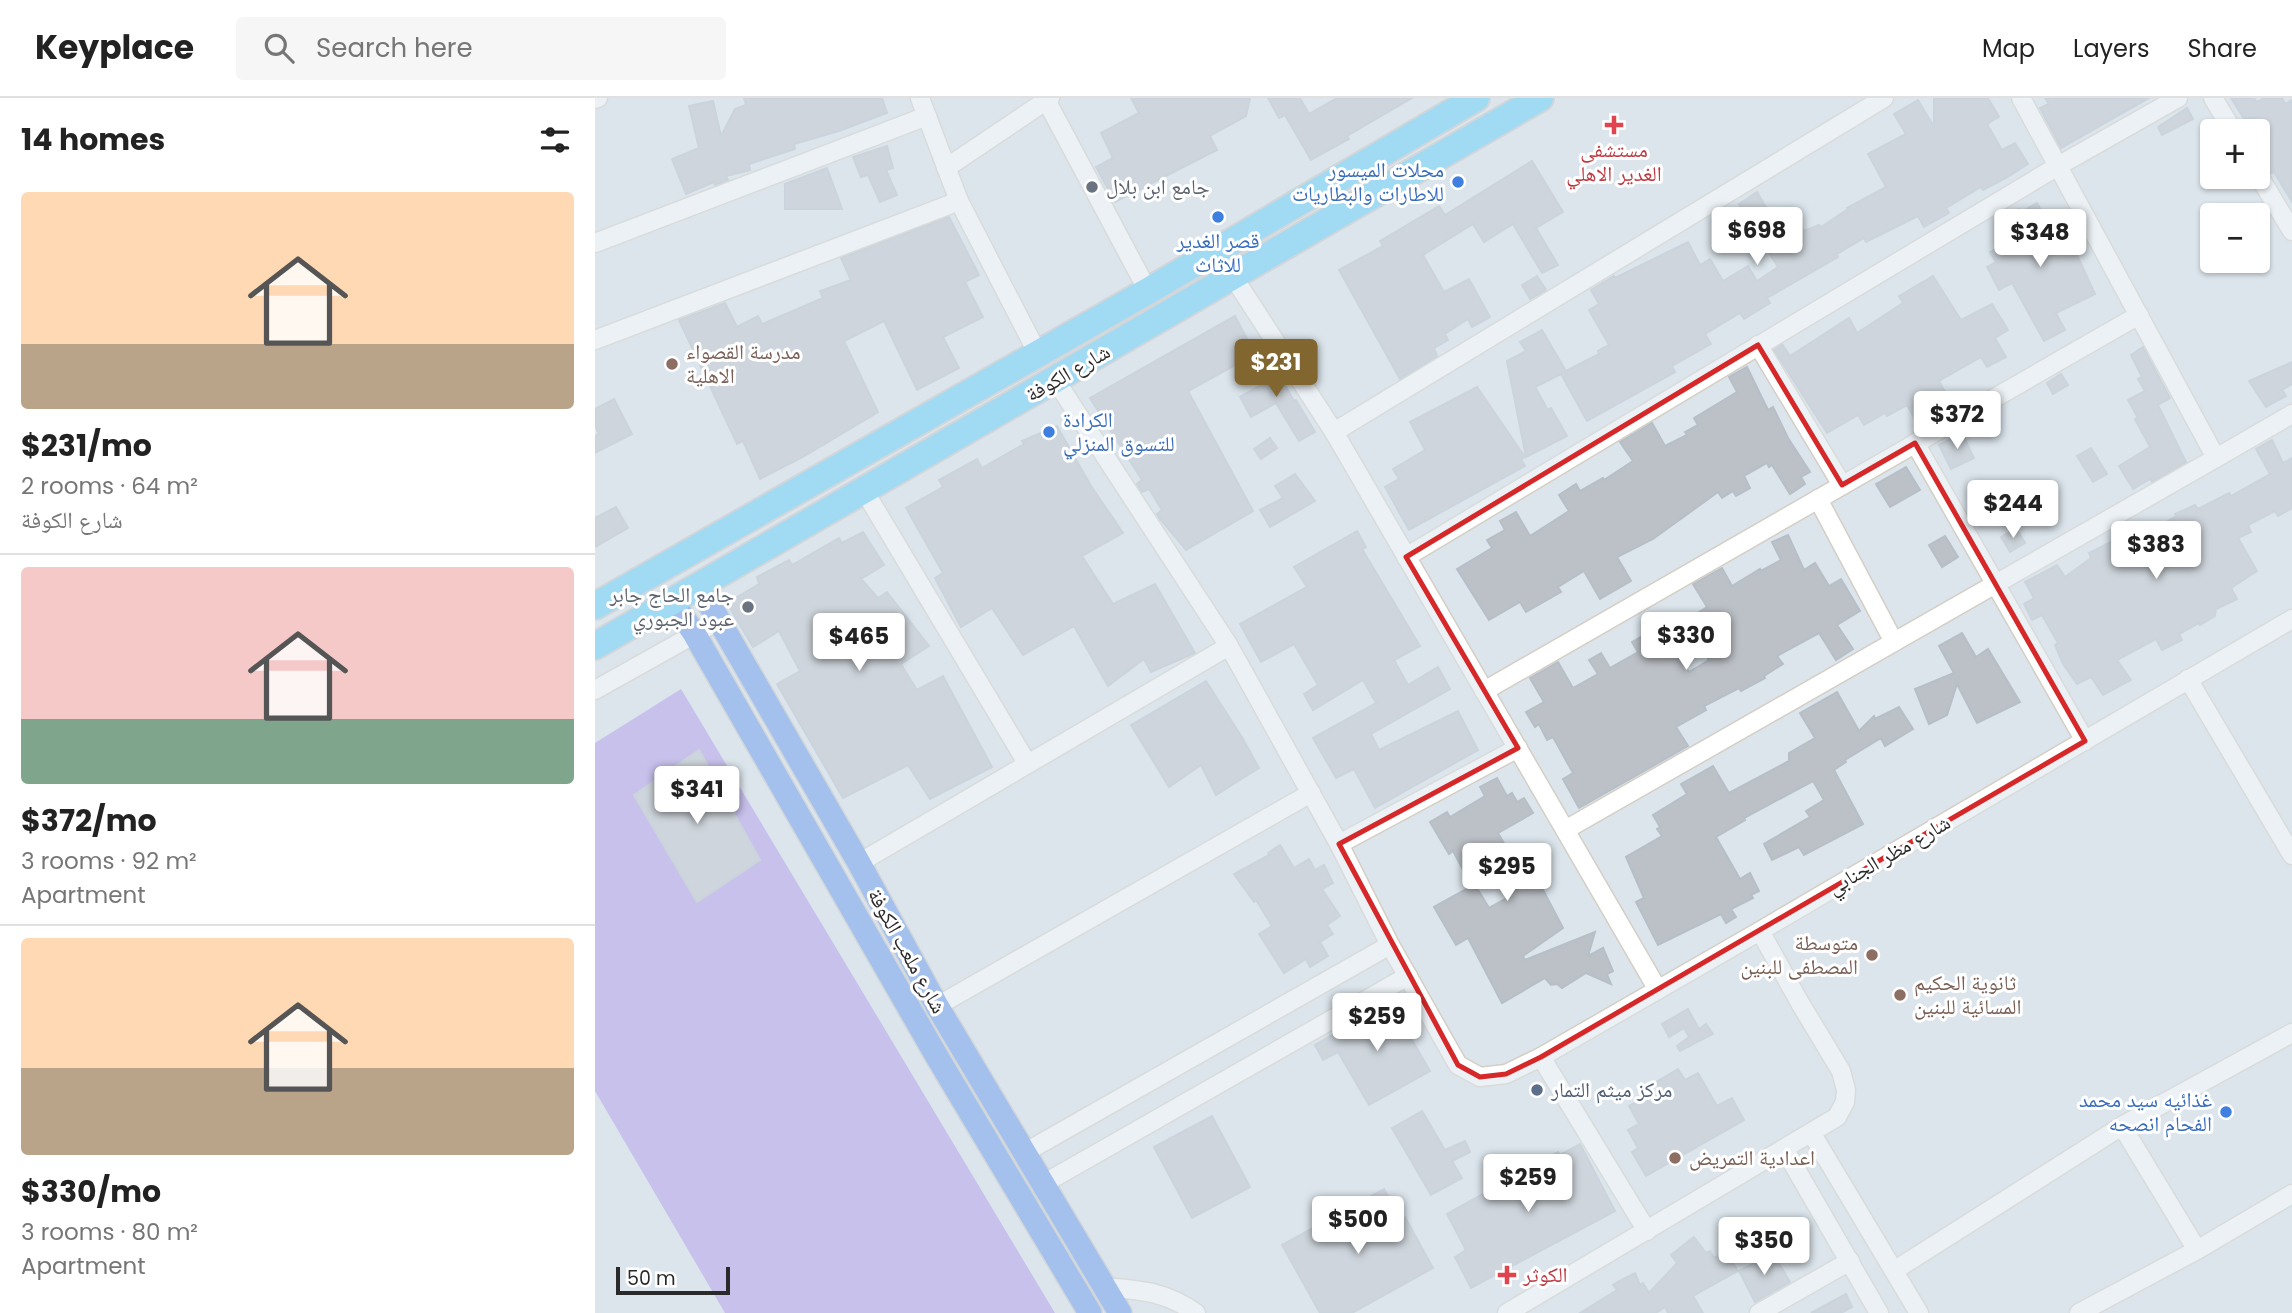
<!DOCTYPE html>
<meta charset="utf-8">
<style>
:root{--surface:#fff;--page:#f6f6f6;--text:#222;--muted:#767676;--line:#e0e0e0;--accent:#81662f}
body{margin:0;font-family:Poppins,"Noto Naskh Arabic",sans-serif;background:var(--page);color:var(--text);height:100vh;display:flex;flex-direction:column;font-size:26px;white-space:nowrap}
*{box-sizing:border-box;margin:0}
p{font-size:23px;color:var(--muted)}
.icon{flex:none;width:38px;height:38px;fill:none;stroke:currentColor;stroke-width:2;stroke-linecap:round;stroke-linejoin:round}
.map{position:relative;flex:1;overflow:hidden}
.details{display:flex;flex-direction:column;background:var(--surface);width:595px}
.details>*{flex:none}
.tools{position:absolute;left:1605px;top:21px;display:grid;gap:14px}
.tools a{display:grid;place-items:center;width:70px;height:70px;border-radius:7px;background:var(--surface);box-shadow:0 2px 5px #0004;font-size:35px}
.scale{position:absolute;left:21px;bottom:18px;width:114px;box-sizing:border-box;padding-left:7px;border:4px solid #2a2a2a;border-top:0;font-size:19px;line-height:24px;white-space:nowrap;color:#2a2a2a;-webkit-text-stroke:5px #fff;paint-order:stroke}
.price{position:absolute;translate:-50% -60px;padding:0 16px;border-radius:7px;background:#fff;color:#222;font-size:23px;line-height:46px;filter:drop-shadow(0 2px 4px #0008)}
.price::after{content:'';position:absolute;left:50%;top:42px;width:21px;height:16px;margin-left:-10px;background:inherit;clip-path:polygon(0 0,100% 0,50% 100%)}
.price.active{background:var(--accent);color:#fff}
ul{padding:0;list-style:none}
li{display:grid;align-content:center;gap:14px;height:371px;padding:0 21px}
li+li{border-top:2px solid var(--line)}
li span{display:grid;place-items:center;height:217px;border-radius:7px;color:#555}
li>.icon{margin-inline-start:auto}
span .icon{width:126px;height:126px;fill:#fffc;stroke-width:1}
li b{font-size:30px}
h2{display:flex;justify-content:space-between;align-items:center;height:84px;padding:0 21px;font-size:30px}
header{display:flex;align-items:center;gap:42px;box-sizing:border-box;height:98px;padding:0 35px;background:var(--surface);border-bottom:2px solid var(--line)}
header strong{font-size:33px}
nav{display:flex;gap:38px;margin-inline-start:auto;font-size:24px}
.search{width:490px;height:63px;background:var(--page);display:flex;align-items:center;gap:18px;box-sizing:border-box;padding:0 24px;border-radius:7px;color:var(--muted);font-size:26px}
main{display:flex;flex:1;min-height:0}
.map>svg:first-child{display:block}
.pitch{fill:#ad96e9}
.building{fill:#bcc1c7;stroke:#b6bfc7;stroke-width:2;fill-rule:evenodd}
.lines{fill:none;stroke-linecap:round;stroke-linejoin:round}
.minor-casing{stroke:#d4cfc5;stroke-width:21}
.major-casing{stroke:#c3c3c3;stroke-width:26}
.highway-casing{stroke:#c3c3c3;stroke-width:30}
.minor{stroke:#fff;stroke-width:18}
.major{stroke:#6095ee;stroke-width:23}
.highway{stroke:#59ccfb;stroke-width:26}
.marked{fill:none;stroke:#d62828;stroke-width:5;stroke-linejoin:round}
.health-dot{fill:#e0444e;stroke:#fff;stroke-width:2.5}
.shop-dot{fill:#3f7fe0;stroke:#fff;stroke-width:2.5}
.worship-dot{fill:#6b7280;stroke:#fff;stroke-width:2.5}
.education-dot{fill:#8d6e63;stroke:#fff;stroke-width:2.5}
.service-dot{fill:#5c6f8a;stroke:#fff;stroke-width:2.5}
.labels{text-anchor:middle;stroke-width:6;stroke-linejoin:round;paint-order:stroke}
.health-label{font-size:21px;fill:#be3a42;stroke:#fff}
.shop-label{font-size:21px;fill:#366cbe;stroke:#fff;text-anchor:end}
.worship-label{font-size:21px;fill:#5b616d;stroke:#fff;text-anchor:start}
.education-label{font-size:21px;fill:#785e54;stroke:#fff;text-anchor:start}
.street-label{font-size:21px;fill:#2a2a2a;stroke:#fff}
.service-label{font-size:21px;fill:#4e5e75;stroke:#fff;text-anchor:start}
</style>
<header>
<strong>Keyplace</strong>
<div class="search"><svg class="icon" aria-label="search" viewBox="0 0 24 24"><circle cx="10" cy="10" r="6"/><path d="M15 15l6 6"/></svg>Search here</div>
<nav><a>Map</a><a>Layers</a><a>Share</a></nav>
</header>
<main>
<section class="details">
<h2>14 homes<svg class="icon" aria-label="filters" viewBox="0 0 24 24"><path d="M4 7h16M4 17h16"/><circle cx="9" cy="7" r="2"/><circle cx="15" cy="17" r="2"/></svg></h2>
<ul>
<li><span style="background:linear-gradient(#ffd9b3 70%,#b9a48a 0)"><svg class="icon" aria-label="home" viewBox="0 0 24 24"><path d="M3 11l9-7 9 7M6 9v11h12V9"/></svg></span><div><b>$231/mo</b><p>2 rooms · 64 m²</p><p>شارع الكوفة</p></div></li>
<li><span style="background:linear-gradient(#f6c9c9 70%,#7fa58c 0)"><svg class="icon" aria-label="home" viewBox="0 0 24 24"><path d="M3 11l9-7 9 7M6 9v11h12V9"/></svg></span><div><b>$372/mo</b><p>3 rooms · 92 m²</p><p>Apartment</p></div></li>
<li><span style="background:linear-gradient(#ffd9b3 60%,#b9a48a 0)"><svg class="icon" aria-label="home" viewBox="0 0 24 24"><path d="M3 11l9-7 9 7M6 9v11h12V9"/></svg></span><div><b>$330/mo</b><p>3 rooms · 80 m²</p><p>Apartment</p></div></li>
</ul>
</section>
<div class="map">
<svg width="1697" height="1215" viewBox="0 0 1697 1215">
<rect width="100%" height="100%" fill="#dce5ec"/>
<polygon class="pitch" points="86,591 460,1215 130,1215 0,993 0,645"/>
<g class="building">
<polygon points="149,0 287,0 292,15 244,33 199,46 200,51 154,66 155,72 131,78 133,82 120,87 119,84 91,96 77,61 104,50 94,8 118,3 126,38 140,11 151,7"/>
<polygon points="536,0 655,0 651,18 615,38 622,52 520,104 501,69 518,60 506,35 544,15"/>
<polygon points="673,0 705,0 714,16 742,0 817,0 752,38 754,41 716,62 690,17 684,20"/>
<polygon points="1339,0 1393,0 1404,19 1392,26 1407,52 1420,45 1433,66 1411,80 1388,92 1386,89 1351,110 1354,115 1329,129 1323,118 1271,144 1269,140 1242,156 1243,159 1172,200 1175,205 1149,221 1145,215 1110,236 1116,246 1077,268 1080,274 992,323 966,276 940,289 953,312 956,310 972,338 931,359 912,263 931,253 925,244 947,232 971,273 1004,256 1003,253 1014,247 994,212 1004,206 996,192 1019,178 1020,180 1093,144 1105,167 1115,161 1128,183 1153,168 1162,183 1183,169 1144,106 1162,94 1184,132 1201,121 1209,133 1224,127 1226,129 1253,111 1252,110 1291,89 1273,56 1311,36 1299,16 1323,2 1339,29"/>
<polygon points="1450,0 1554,0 1466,50 1445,10 1454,6"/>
<polygon points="1636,0 1659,0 1662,4 1669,0 1687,0 1690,6 1697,2 1697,104 1679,74 1676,75 1662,54 1662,50 1672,45 1659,20 1651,24"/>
<polygon points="1592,10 1598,21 1567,37 1563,29"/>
<polygon points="292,48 298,70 291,72 302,97 285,104 273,77 266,79 258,59"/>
<polygon points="937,63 968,114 941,130 963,167 947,175 918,126 889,144 878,126 828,157 849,194 874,181 895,219 877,229 873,221 850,236 853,242 839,250 842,258 805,281 744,172 788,148 785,143 844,108 850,117"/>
<polygon points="232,70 247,111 190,111 190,86"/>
<polygon points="1442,105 1462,141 1472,135 1500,196 1461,215 1470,232 1449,243 1417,185 1404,192 1392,169 1401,164 1395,154 1411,146 1404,132 1418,124 1413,117 1424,111 1426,114"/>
<polygon points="354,119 384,177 370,184 388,219 348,239 364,270 322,292 289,223 249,243 283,314 208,359 165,381 148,343 142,346 84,222 130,205 142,229 163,218 167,226 228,200 225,193 256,182 246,160"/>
<polygon points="942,178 951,192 935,201 927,187"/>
<polygon points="1338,178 1366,222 1397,206 1413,232 1400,240 1411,259 1392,269 1386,259 1344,283 1355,303 1320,322 1312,307 1292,318 1290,315 1269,327 1263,317 1232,335 1179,252 1187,246 1195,258 1254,220 1262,235 1308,205 1304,198"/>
<polygon points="640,218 660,256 593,293 658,413 591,452 565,421 562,416 567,412 554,391 547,394 542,386 547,382 495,300"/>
<polygon points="1548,249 1575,300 1563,307 1591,364 1557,384 1555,381 1538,391 1524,368 1555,349 1540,321 1543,320 1533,302 1550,293 1543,281 1547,279 1536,257"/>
<polygon points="673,258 699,303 701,302 720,334 704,343 681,305 656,319 645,299 666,287 655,268"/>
<polygon points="1697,264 1697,286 1687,292 1691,298 1671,309 1654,283"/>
<polygon points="1152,269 1173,312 1178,309 1193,340 1215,374 1206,379 1210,386 1195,396 1177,367 1174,369 1172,365 1149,378 1155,390 1141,398 1138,393 1127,400 1123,394 1058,441 1022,459 1036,483 1005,501 989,473 963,489 966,494 931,514 925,504 894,522 862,471 897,450 892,442 910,432 905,423 921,414 935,438 974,413 964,397 981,386 985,393 1008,380 1009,382 1038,363 1025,344 1057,325 1070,348 1092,337 1090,334 1103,327 1099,320 1142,294 1134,279"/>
<polygon points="1466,276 1473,287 1458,296 1452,285"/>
<polygon points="882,289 930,359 926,361 930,368 814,432 790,389 804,381 798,371 830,352 815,324"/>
<polygon points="19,301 37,336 0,355 0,338 4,336 0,327 0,311"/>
<polygon points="462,328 496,388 528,435 487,458 518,506 560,486 600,555 556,574 549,561 513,588 479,528 428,557 397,510 366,529 340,480 348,475 311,410 348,389 344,382 382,361 387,370 429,346 427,343"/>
<polygon points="1367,335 1379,360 1356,371 1344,347"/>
<polygon points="675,340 682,350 666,361 659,351"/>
<polygon points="1677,342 1688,365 1697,360 1697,410 1683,418 1680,413 1653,427 1656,434 1643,440 1662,473 1636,490 1642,501 1621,511 1620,518 1605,527 1604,525 1584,536 1587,542 1567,552 1561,541 1522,562 1536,582 1508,597 1496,579 1482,586 1468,566 1460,547 1463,545 1447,517 1437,522 1429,506 1439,500 1430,484 1462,467 1470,479 1496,460 1494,455 1516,444 1520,450 1552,436 1557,445 1576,434 1572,424 1581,418 1580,416 1600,407 1603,411 1634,395 1636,398 1675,376 1661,351"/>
<polygon points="1496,350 1512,376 1498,384 1482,358"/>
<polygon points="1311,369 1325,392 1295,409 1281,386"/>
<polygon points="700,376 720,403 675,429 665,412 688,400 680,388"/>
<polygon points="21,409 33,430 0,449 0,420"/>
<polygon points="1421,430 1430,445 1415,454 1406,439"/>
<polygon points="762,433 771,449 767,451 825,548 799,562 813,587 843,569 855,591 776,636 784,652 863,613 883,652 780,710 759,671 741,680 718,640 781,605 768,582 718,612 709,596 723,587 699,546 666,564 645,526 712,489 699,469"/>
<polygon points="268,434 289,467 266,481 283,500 292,494 334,548 306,566 322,592 348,578 397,669 335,701 313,667 248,700 182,586 205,573 184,533 158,549 132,505 164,486 162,479 194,462 197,467 244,440 247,445"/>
<polygon points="1193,437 1209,472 1220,465 1234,488 1246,481 1265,513 1242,527 1258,551 1241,562 1224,535 1182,558 1188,566 1169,578 1170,580 1146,593 1144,590 1109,608 1111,612 1081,629 1093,648 984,710 968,681 978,675 958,639 952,642 944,626 940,629 931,614 949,604 935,580 963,564 978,590 1003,576 994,562 1006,555 1015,570 1043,554 1037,544 1063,529 1067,529 1094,574 1114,562 1089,524 1112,509 1098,486 1127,470 1137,488 1165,471 1166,473 1186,462 1177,444"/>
<polygon points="1350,438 1363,459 1347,469 1334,447"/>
<polygon points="1367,535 1381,559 1393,551 1425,604 1382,625 1362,586 1352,617 1334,626 1320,591 1359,575 1344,548"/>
<polygon points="611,583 648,641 664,670 621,697 606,667 574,689 536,627"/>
<polygon points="1242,594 1264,633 1279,618 1280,621 1304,609 1318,631 1290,648 1286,640 1250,662 1251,664 1239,672 1268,726 1209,757 1204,749 1177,762 1169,746 1215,719 1211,713 1229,702 1218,683 1149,720 1150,722 1121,739 1145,781 1155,775 1164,793 1156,797 1158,800 1136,811 1141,819 1131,825 1126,816 1063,847 1041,804 1049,800 1031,759 1067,738 1062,731 1065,729 1058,717 1092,696 1086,686 1118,668 1134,695 1194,663 1194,655 1220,640 1205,615"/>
<polygon points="104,652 165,762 102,804 39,697"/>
<path d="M902 680 912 698 917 695 922 704 929 700 938 715 903 735 926 775 936 769 968 830 928 858 930 862 1000 834 993 858 1008 850 1018 873 1012 876 1016 886 991 875 967 890 962 886 956 887 950 880 907 905 873 840 861 847 839 809 877 788 858 753 854 756 835 724 852 714 855 719 890 698 885 689ZM904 778 916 798 894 810 882 790Z"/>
<polygon points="685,747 699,770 714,761 720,772 729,767 738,785 727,791 745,818 732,827 738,836 725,844 733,858 715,869 711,861 689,875 664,836 677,828 661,802 659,804 639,776 674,757 673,755"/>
<polygon points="795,904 835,973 774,1007 743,954 728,962 720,947"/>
<polygon points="1093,911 1104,931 1111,926 1118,936 1085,953 1082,948 1094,939 1089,930 1074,939 1067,926"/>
<polygon points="1083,971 1090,982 1103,975 1122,1008 1137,1000 1149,1022 1051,1078 1037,1054 1043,1050 1033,1032 1044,1026 1034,1008 1065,991 1061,984"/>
<polygon points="827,1013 850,1052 870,1043 875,1054 857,1063 867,1080 836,1097 797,1030"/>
<polygon points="617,1018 655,1089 597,1120 559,1049"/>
<polygon points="985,1046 1020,1113 876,1190 860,1159 871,1152 852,1116 963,1054 965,1057"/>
<polygon points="789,1091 806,1121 810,1119 838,1170 757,1215 725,1215 687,1147"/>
<polygon points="1099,1139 1111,1155 1115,1153 1119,1160 1130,1154 1143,1173 1098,1198 1108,1215 1073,1215 1070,1209 1061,1215 985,1215 1022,1192 1018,1187 1024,1183 1040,1175 1045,1187 1048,1185 1054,1195 1082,1165 1076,1157"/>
<polygon points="1178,1155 1195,1184 1160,1204 1144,1173"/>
<polygon points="1251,1196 1257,1209 1246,1215 1216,1215"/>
</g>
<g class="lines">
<g class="minor-casing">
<g id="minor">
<polyline points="325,0 364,103 443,256"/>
<polyline points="450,0 553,193"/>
<polyline points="1426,0 1621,360 1697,316"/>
<polyline points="1618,0 1638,33"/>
<polyline points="0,1 3,0"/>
<polyline points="351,70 455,0"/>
<polyline points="1662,75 1697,133"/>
<polyline points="0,145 332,18"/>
<polyline points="637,177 739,334 1063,892"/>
<polyline points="0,242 364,103"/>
<polyline points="1163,247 1247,387"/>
<polyline points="461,283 634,548 744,746 795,847 863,967 885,979 911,976 946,959 1165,833 1697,521"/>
<polyline points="739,334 1289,0"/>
<polyline points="1320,345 1490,643"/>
<polyline points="270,394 432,665"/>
<polyline points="1223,401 1299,544"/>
<polyline points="811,459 1463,68 1583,0"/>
<polyline points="1593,581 1697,757"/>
<polyline points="0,592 125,522"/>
<polyline points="889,593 1544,217"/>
<polyline points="970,732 1621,360"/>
<polyline points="744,746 923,650"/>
<polyline points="264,765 634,548"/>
<polyline points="342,908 716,695"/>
<polyline points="946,959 1052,1133"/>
<polyline points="1527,1028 1602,1152"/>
<polyline points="1217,1036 1324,1215"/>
<polyline points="1190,1052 1284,1215"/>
<polyline points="429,1055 795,847"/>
<polyline points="448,1086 813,878"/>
<polyline points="1300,1172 1527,1028 1697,935"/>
<path d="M509 1189C545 1192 570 1193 601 1215"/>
<polyline points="912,1215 1242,1019 1250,1004 1251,992 1246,973 1205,905 1165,833"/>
<polyline points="1164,1215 1255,1163"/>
<polyline points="1484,1215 1602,1152 1697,1096"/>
</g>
</g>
<g class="major-casing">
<g id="major">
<polyline points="104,488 264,765 342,908 525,1215"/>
<polyline points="77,503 99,535 341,957 495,1215"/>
</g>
</g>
<g class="highway-casing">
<g id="highway">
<polyline points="0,508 553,193 881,0"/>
<polyline points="0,548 945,0"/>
</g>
</g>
<use href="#minor" class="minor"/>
<use href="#major" class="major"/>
<use href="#highway" class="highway"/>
</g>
<path d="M0 0H1697V1215H0ZM1163 247 1247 387 1320 345 1490 643 946 959 911 976 885 979 863 967 744 746 923 650 811 459Z" fill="#dce5ec" fill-opacity=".55" fill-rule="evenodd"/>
<path class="marked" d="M1163 247 1247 387 1320 345 1490 643 946 959 911 976 885 979 863 967 744 746 923 650 811 459Z"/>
<g class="health-dot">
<path d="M1015.5 16.5h7v7h7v7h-7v7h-7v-7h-7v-7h7z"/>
<path d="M908.5 1166.5h7v7h7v7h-7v7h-7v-7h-7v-7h7z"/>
</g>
<g class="shop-dot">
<circle cx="863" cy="84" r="7"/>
<circle cx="623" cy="119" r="7"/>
<circle cx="454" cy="334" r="7"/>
<circle cx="1631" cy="1014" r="7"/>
</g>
<g class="worship-dot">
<circle cx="497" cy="89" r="7"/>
<circle cx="153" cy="509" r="7"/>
</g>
<g class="education-dot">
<circle cx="77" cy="266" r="7"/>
<circle cx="1277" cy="857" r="7"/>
<circle cx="1305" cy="897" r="7"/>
<circle cx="1080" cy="1060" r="7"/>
</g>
<circle class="service-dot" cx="942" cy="992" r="7"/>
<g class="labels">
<g class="health-label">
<text x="1019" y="59">مستشفى<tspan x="1019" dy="24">الغدير الاهلي</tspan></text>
<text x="928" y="1184" text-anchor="start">الكوثر</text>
</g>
<g class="shop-label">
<text x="849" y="79">محلات الميسور<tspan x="849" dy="24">للاطارات والبطاريات</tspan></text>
<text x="623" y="150" text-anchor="middle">قصر الغدير<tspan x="623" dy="24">للاثاث</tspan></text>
<text x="468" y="329" text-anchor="start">الكرادة<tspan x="468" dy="24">للتسوق المنزلي</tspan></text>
<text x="1617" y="1009">غذائيه سيد محمد<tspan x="1617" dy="24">الفحام انصحه</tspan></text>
</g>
<g class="worship-label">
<text x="511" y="96">جامع ابن بلال</text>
<text x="139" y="504" text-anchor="end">جامع الحاج جابر<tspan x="139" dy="24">عبود الجبوري</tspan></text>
</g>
<g class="education-label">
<text x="91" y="261">مدرسة القصواء<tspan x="91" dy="24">الاهلية</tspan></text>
<text x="1263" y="852" text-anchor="end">متوسطة<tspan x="1263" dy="24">المصطفى للبنين</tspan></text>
<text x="1319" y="892">ثانوية الحكيم<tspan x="1319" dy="24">المسائية للبنين</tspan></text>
<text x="1094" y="1067">اعدادية التمريض</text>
</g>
<g class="street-label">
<text transform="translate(473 275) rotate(-30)" y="7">شارع الكوفة</text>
<text transform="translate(1294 757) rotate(-30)" y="7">شارع مظر الجنابي</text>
<text transform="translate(312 853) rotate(61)" y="7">شارع ملعب الكوفة</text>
</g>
<g class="service-label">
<text x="956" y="999">مركز ميثم التمار</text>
</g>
</g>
</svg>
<div class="tools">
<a>+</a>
<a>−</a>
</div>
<div class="scale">50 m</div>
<b class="price" style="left:1162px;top:169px">$698</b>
<b class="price" style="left:1445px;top:171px">$348</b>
<b class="price active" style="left:681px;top:301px">$231</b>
<b class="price" style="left:1362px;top:353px">$372</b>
<b class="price" style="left:1418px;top:442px">$244</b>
<b class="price" style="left:1561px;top:483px">$383</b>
<b class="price" style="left:1091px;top:574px">$330</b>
<b class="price" style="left:264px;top:575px">$465</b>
<b class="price" style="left:102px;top:728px">$341</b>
<b class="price" style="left:912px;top:805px">$295</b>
<b class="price" style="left:782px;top:955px">$259</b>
<b class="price" style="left:933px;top:1116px">$259</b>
<b class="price" style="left:763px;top:1158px">$500</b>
<b class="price" style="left:1169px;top:1179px">$350</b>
</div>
</main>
